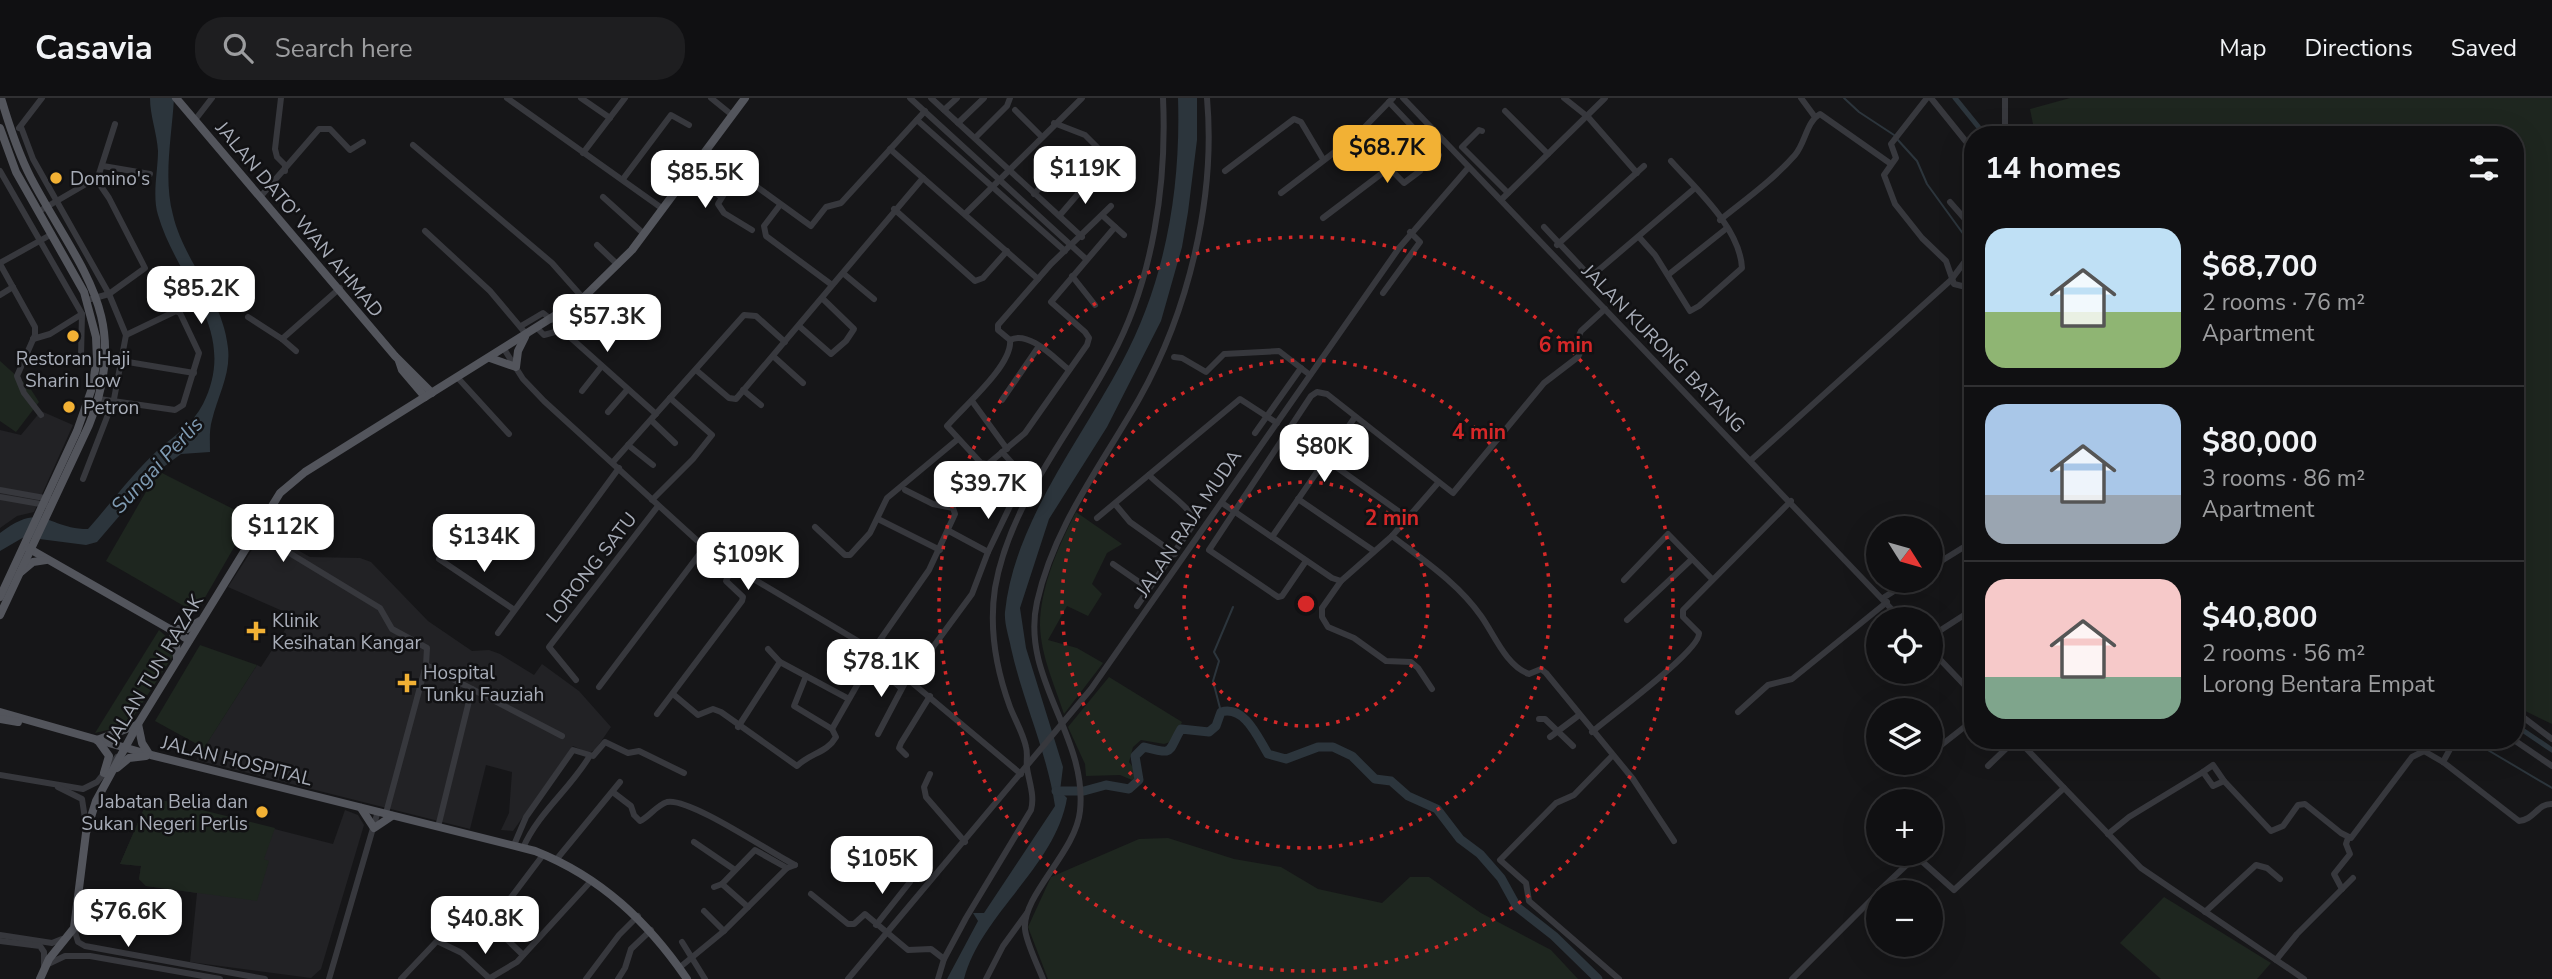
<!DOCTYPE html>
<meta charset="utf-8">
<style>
:root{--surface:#101012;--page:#1e1e20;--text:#f1f3f6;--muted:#9c9d9f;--line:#303032;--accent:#f2b134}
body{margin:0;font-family:"Nunito Sans",sans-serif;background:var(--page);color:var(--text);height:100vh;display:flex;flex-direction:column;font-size:26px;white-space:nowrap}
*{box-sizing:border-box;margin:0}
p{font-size:23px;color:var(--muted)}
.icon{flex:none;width:38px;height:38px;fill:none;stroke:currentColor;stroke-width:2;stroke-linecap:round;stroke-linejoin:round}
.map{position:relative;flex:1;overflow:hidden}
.sheet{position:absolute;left:1964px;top:28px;width:560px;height:623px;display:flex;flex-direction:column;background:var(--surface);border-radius:28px;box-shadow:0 7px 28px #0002,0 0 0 2px var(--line)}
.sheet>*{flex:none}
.needle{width:46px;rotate:127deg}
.fabs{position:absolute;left:1866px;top:418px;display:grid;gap:14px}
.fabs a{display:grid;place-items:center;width:77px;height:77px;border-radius:50%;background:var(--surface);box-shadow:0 7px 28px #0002,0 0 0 2px var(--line);font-size:35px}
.price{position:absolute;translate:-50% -60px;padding:0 16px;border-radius:14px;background:#fff;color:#222;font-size:23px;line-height:46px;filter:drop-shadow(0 2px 4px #0008)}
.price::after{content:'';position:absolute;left:50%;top:42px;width:21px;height:16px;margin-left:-10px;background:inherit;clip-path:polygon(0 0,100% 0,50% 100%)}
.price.current{background:var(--accent);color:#111}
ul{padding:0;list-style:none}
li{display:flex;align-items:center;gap:21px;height:175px;padding:0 21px}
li+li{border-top:2px solid var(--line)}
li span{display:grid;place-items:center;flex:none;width:196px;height:140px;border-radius:21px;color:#555}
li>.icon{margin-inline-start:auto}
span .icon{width:84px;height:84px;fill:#fffc;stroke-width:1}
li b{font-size:30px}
h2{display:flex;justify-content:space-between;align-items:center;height:84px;padding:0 21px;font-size:30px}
header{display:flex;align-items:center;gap:42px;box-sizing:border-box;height:98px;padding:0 35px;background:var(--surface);border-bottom:2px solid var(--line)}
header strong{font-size:33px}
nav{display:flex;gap:38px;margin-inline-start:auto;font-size:24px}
.search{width:490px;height:63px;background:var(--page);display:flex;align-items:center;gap:18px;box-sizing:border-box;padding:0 24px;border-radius:28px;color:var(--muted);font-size:26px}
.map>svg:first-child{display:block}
.built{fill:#222225}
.green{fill:#1e261f}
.water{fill:#2c353c}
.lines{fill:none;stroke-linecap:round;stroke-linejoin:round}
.stream{stroke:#2c353c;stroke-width:2}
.canal{stroke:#2c353c;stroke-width:5}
.river{stroke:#2c353c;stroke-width:9}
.minor{stroke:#37383d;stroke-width:6}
.major{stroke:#53555c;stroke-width:8}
.ring{fill:none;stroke:#d62828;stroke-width:3.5;stroke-dasharray:3.5 7}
.poi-dot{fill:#f2b134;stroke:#111113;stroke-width:2.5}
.labels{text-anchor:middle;stroke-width:5;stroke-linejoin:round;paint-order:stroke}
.poi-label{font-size:19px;fill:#a8adb8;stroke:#111113;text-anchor:start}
.street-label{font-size:19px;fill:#a8adb8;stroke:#111113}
.water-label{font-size:21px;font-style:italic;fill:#7f9bb3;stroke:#111113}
.centre{fill:#d62828;stroke:#111113;stroke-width:3.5}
.ring-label{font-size:21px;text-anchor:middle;font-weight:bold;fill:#d62828;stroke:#111113;stroke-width:5;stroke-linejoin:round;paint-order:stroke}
</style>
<header>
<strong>Casavia</strong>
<div class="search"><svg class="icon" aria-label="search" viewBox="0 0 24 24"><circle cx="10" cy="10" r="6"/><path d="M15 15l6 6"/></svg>Search here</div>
<nav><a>Map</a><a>Directions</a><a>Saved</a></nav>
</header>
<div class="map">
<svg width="2552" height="881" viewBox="0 0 2552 881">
<rect width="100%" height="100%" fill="#161618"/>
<g class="built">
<polygon points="41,313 73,327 34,414 17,418 0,430 0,332 21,337"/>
<polygon points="264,433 310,459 360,460 371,464 428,523 472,553 489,552 500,556 534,577 542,566 579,593 611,629 595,652 588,655 573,648 513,733 501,732 509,715 512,674 486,667 470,731 196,662 257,567 261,569 294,518 228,489"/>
<polygon points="149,699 333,746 345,712 358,717 364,727 321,871 311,880 190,864 197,795 146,788 139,781 141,768 120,766"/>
</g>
<g class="green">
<polygon points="2070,0 2552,0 2552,626 2515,608 2515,37 2044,37 2034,31 2030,11"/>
<polygon points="0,263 30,290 39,304 16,334 0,323"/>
<polygon points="158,373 251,420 196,515 106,463"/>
<path d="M1076 414 1122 446 1107 455 1092 486 1102 496 1088 518 1067 508 1048 542 1077 550 1103 565 1064 616C1055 588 1041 558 1040 528 1040 489 1059 447 1076 414Z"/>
<polygon points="159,532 171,543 173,558 128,627 95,635"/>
<polygon points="200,547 257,567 204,650 155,623"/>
<polygon points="1109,579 1182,624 1173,643 1164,646 1141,642 1133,649 1129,664 1139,677 1132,682 1120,677 1086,678 1085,666 1068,629"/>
<polygon points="149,699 275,730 264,761 269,763 257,803 146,788 139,781 141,768 120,766"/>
<polygon points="1168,740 1234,761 1281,769 1318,791 1382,805 1410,779 1429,779 1481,815 1551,852 1578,881 1048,881 1028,829 1051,779 1139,741"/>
<polygon points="2164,799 2271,865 2257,881 2161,881 2120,845"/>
</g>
<g class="water">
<path d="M150 0H174C172 37 163 80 173 117 184 164 223 200 228 250 231 276 218 297 212 322 209 332 210 344 210 354L181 356 158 373 97 444 86 447 24 439 0 453V435C43 402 47 431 88 431 111 405 133 375 159 351 175 337 193 326 203 306 240 232 177 183 158 117 152 97 158 73 158 53 157 35 150 18 150 0Z"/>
<path d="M1178 0H1197V42L1188 114 1182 149 1161 223 1107 329 1049 421 1020 510 1026 550 1063 669 1060 693 1067 700C1056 768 981 816 964 881H947L978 823 973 815H984L1055 708C1047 654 1023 604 1011 550 1009 539 1004 525 1005 514 1014 425 1080 343 1121 266 1165 185 1181 92 1178 0Z"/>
</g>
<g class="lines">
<g class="stream">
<polyline points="1844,0 1859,14 1894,37"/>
<polyline points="1897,41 1917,63 1927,86 1972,148"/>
<polyline points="1221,614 1213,583 1219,563 1214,554 1233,509"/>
<polyline points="2457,644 2476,645 2552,690"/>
</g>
<g class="canal">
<polyline points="1955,0 1985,37"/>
<polyline points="2515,627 2552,652"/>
</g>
<path class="river" d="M1056 693H1084L1106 687 1129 691 1139 682 1135 658 1144 649C1175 657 1167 655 1181 631L1209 634 1216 628 1221 614C1245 607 1258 640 1268 656L1286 661 1318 649H1333L1352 658 1375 681 1391 683 1408 698 1437 711 1460 741 1480 756 1501 780 1517 809 1554 838 1598 881"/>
<g class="minor">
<polyline points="281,0 275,51 277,59 285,67 285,73"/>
<polyline points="507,0 663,111"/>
<polyline points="581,0 610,20"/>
<polyline points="711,0 732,17"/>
<polyline points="910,0 1086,161"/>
<polyline points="931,0 1082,139"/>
<polyline points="1403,0 1902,522"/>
<polyline points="1564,0 1588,19 1637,75"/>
<polyline points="1801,0 1815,19"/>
<polyline points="1927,0 1891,46 1896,60 1884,77 1895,106 1922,140 1946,163 1954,186 1966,189 1972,198"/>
<polyline points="1931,0 1972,51"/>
<polyline points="1389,4 1439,57"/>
<polyline points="944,12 957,0"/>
<polyline points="1015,12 1041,38"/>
<polyline points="1505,13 1548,56"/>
<polyline points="195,22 212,0"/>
<polyline points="917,22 1065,153"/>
<polyline points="958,25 984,0"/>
<polyline points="1054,25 1085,37 1111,63"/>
<polyline points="21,29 33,61 109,196 126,237 114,301 83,381"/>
<polyline points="19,30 42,0"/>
<polyline points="1482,33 1479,32 1462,49 1508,95"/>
<polyline points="1357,37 1404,85 1420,73"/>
<polyline points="2005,37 2005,0"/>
<polyline points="975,40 1007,8 1010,0"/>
<polyline points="413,47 552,165 583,200"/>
<polyline points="890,51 1038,181"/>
<polyline points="706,52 811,128 826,109 841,105 925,13"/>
<polyline points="583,55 625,0"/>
<polyline points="103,68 150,76"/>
<polyline points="0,73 82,216 81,258"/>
<polyline points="1225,73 1294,21 1301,24 1323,61"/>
<polyline points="689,75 720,98"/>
<polyline points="737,75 718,106 724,115 752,132"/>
<polyline points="623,81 671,17 689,27"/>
<polyline points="1281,95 1357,37 1393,0"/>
<polyline points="1034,96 1067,60"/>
<polyline points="261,98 319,31 330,31 350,52 363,44"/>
<polyline points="603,99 644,136"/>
<polyline points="1501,102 1605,0"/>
<polyline points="1950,104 1972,129"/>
<polyline points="780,107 764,128 766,138 832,187"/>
<path d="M1111 108 1051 166 998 227V232L1010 242C1013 267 963 309 947 328L981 365 988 366 1025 335 1087 247 1089 240 1085 234 1051 204 1115 129"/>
<polyline points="43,111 98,79 115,26"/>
<polyline points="894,111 975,183 983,180 1007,153"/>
<polyline points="965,116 1082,0"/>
<polyline points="1060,117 1090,82"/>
<polyline points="1103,118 1124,137"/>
<polyline points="1323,120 1389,70"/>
<path d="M1720 122C1746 101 1773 82 1795 57 1806 44 1806 24 1820 16L1891 66"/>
<polyline points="1544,129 1585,173 1594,176 1695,90"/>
<polyline points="425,133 490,193 527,237"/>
<path d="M1639 139 1655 157 1690 213 1699 208 1742 170C1740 130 1696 91 1671 63"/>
<polyline points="597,147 618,167"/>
<polyline points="1557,147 1644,68"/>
<polyline points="0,165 52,136"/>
<polyline points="0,166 35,229 35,237 17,278 24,295 41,317"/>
<polyline points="844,176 874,201"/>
<polyline points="1668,177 1727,130"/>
<polyline points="1072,178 1095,207"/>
<polyline points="1383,195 1420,144 1410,134"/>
<polyline points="0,197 13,189"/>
<polyline points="91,201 109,196 145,170 109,100 96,81"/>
<polyline points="248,219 282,241 340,190"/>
<polyline points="521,228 543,215 552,222"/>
<polyline points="799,228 831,256 846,243 854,231 822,200"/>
<polyline points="538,231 544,237 562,232 656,316"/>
<polyline points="33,241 50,236 82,216"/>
<polyline points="282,241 296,253"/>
<path d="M1010 242C1029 232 1055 261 1068 271"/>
<polyline points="504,251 523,281 544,303 713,457 873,552 1021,676"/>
<polyline points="773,258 803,285"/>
<polyline points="1174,259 1182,260 1206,274 1224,256 1279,253 1310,277"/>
<polyline points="122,263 194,275"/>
<polyline points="696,272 729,300 736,301 923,80"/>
<polyline points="457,279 509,336"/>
<polyline points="743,292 761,307"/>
<polyline points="582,293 601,269"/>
<polyline points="99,301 175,312 183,307 199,255 180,215 176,213 126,237"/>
<polyline points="1002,302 1039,248"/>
<polyline points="972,303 1007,351"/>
<polyline points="608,314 627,292"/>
<polyline points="651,322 675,345"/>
<polyline points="1255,335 1301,270"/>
<polyline points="628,347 653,367"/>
<polyline points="1002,354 1013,366"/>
<polyline points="1325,361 1408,420"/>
<polyline points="1751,362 1951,182 1972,154"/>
<polyline points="613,364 744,217 756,218 785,244"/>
<polyline points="0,392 50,401"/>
<polyline points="0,399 46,407"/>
<polyline points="1298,401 1374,453"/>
<polyline points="652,402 693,361 712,337 670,300"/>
<polyline points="1222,405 1332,480 1341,483 1392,438 1438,385"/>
<polyline points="1115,406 1130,424 1175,456"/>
<polyline points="1097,420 1240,301 1277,325"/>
<polyline points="878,421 940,452"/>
<polyline points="815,429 845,457 850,457 870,435 887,400 958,341"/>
<polyline points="255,434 380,510 392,531 427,550 426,567 386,715"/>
<path d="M1392 438C1423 462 1458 485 1481 518 1494 536 1506 568 1529 576L1541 571 1546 575 1633 681 1674 743"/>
<polyline points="1272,439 1355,319"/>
<polyline points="988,454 1012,404"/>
<polyline points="439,461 513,511"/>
<polyline points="1306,463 1282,498 1278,499 1209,452 1311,298 1317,294 1327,296 1453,395 1544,285 1578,259 1581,253 1577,242 1581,233 1605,211"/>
<polyline points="1113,466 1149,491"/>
<polyline points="1930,470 1972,444"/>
<polyline points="1624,482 1668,436 1712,481"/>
<polyline points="1341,483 1322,510 1322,519 1328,529 1354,540 1386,563 1411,564 1418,570 1432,591"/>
<polyline points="1883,500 1910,483"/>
<path d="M1137 508 1195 424C1193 411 1160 389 1149 377"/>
<polyline points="1627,522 1692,461"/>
<polyline points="498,535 619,370"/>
<polyline points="1930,539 1972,512"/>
<polyline points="881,541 912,566 919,568 972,496 988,454 949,433"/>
<polyline points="768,551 780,564 847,600"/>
<polyline points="1930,551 1972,595"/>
<polyline points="873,552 929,472 955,416 953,410 933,406 905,392"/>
<polyline points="426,567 562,638"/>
<polyline points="806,578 794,608 832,631 868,568 879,571 901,590"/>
<polyline points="576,582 549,549 658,408"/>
<polyline points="599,589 704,450"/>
<path d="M673 596 698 617 713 611 721 614 797 668C810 655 827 655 836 639L832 631"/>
<polyline points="2515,613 2552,641"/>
<polyline points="1738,614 1768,587 1792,581 1887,504"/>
<polyline points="657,616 742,503 743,499 726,483 732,470"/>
<polyline points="1539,621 1545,621 1573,648"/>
<polyline points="738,629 780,564"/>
<path d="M1592 634C1609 619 1701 552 1699 535L1683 519V512L1791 403"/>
<polyline points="878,636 908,579"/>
<polyline points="1550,639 1578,618"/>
<polyline points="2018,642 2141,770 2304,881"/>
<polyline points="2514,642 2552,668"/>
<polyline points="1930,656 1972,623"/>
<polyline points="906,657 899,650 901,645 930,598"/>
<polyline points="1612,658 1574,697 1556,705 1500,762 1526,785 1529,803 1619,881"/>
<polyline points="2443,664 2455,642"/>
<polyline points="1988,668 2015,642"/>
<polyline points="2203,674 2213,667 2224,683"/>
<polyline points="930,676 924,689 926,699 965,744"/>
<polyline points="1905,676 1919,665"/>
<polyline points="0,677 83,691 97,684 117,659"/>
<polyline points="58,689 82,701 86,727"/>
<path d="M614 695 631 708 634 717 640 723C649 719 657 707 667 704 689 699 771 755 795 767"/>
<polyline points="438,729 472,591"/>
<path d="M2108 736 2129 719 2203 674 2213 688 2224 683 2271 733 2283 728 2298 707 2305 706 2341 735 2351 740 2412 659 2424 653 2443 664 2519 723C2534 722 2538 705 2552 706"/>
<polyline points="694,744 735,772"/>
<polyline points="514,747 526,719 573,652 593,658 605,644 628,655 639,653 684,675"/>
<path d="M523 750C538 715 570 691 589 659"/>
<polyline points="556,762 620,684"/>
<polyline points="722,786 748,809"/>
<polyline points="714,789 722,786 755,752 787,770"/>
<polyline points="2342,791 2334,776 2350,756 2346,746 2348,740"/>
<polyline points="1878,794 1916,758 1954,792 2064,690"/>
<polyline points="811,796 848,826 854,826 865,816 908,852 931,851 944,861"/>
<polyline points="704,813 724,833"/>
<polyline points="2205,814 2256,767 2267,770 2280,781"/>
<polyline points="876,827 910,784"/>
<polyline points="74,830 78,844 85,848 265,881"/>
<polyline points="0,837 52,845 62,841"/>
<polyline points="0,843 40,848 44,854 44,869"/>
<polyline points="682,844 705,881"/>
<polyline points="523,857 491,826 543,757"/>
<polyline points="2276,862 2297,836 2353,780"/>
<polyline points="46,867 65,858 90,858 220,881"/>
<polyline points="679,870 724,833 787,770 795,767"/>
<polyline points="490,880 517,864 591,783"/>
<polyline points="329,881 378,713"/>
<polyline points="401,881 437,843 462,855 490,881"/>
<polyline points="586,881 619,837 638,818"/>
<polyline points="618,881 625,870 631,851 651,832"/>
<polyline points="848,881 1091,591 1399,150 1468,70"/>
<path d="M938 881 944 861 966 820 1031 712C1035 698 1029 684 1027 670 1026 663 1028 656 1026 649 1023 635 1015 622 1010 609 996 571 989 530 995 490 1010 403 1073 333 1112 258 1153 182 1167 85 1163 0"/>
<polyline points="986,881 1003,848 1027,815"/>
<path d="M1043 881C1038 868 1026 844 1025 831 1022 797 1076 754 1080 713 1088 638 1020 580 1037 504 1054 428 1101 368 1139 301 1188 214 1216 101 1207 0"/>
<polyline points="1792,881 1878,795"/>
</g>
<g class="major">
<polyline points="176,0 395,258 432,295"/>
<polyline points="0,30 16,74 84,194 96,239 97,262 91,293 77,333 0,499"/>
<polyline points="490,260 516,269 518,253 525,239"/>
<polyline points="399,263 402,272 425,299"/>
<polyline points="28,450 189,542"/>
<polyline points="21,474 33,464 46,462"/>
<path d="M0 517 89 327C133 218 79 171 31 80 18 55 9 27 1 0"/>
<polyline points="173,531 187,531 200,523"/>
<polyline points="172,533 176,544 177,561"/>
<path d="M0 614 151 657 535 753C601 779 648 824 687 881"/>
<polyline points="0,621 18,624"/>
<polyline points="138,626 142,645 149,656"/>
<polyline points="97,642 137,627"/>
<polyline points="99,644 109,658 104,675"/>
<polyline points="117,670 129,660 146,658"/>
<polyline points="361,710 374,730 392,718"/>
<polyline points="40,881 49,861 74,830 86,735 96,703 138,626 280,395 305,374 583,200 632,152 745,0"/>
</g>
</g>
<g class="ring">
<circle cx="1306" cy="506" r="122"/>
<circle cx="1306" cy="506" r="244"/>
<circle cx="1306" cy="506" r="367"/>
</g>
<g class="poi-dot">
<circle cx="56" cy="80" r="7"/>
<circle cx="73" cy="238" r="7"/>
<circle cx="69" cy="309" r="7"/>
<path d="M252.5 522.5h7v7h7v7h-7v7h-7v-7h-7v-7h7z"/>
<path d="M403.5 574.5h7v7h7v7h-7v7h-7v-7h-7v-7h7z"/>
<circle cx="262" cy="714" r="7"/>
</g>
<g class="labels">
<g class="poi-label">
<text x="70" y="87">Domino's</text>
<text x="73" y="267" text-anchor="middle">Restoran Haji<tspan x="73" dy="22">Sharin Low</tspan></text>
<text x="83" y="316">Petron</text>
<text x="272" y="529">Klinik<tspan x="272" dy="22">Kesihatan Kangar</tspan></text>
<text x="423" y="581">Hospital<tspan x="423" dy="22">Tunku Fauziah</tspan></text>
<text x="248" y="710" text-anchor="end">Jabatan Belia dan<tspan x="248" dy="22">Sukan Negeri Perlis</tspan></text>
</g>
<g class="street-label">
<text transform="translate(300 121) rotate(50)" y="7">JALAN DATO' WAN AHMAD</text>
<text transform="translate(1664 250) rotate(46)" y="7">JALAN KURONG BATANG</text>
<text transform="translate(1188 425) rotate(-56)" y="7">JALAN RAJA MUDA</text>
<text transform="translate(591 469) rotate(-52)" y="7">LORONG SATU</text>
<text transform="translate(154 571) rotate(-59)" y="7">JALAN TUN RAZAK</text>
<text transform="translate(237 662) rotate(14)" y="7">JALAN HOSPITAL</text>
</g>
<g class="water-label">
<text transform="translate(157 367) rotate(-47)" y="7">Sungai Perlis</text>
</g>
</g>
<circle cx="1306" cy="506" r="10" class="centre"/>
<g class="ring-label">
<text x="1566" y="254">6 min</text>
<text x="1479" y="341">4 min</text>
<text x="1392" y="427">2 min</text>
</g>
</svg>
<div class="fabs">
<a><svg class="needle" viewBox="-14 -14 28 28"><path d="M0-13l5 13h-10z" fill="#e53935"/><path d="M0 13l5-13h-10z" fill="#9c9d9f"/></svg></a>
<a><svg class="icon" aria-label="locate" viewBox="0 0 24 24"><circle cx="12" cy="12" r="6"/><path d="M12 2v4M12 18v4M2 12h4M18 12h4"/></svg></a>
<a><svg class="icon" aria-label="layers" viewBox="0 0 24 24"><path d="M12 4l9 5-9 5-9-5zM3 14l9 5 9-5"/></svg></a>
<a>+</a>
<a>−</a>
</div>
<b class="price current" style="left:1387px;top:87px">$68.7K</b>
<b class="price" style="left:1085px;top:108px">$119K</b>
<b class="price" style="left:705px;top:112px">$85.5K</b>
<b class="price" style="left:201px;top:228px">$85.2K</b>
<b class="price" style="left:607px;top:256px">$57.3K</b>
<b class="price" style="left:1324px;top:386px">$80K</b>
<b class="price" style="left:988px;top:423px">$39.7K</b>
<b class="price" style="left:283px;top:466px">$112K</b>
<b class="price" style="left:484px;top:476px">$134K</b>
<b class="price" style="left:748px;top:494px">$109K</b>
<b class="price" style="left:881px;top:601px">$78.1K</b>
<b class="price" style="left:882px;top:798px">$105K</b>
<b class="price" style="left:128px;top:851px">$76.6K</b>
<b class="price" style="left:485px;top:858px">$40.8K</b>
<section class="sheet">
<h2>14 homes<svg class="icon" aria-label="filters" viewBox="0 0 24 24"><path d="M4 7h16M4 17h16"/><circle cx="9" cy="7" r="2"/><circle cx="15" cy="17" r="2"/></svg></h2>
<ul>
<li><span style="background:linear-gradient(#bfe0f5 60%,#8fb573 0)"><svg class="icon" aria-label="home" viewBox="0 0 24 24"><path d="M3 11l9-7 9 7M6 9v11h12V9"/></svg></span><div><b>$68,700</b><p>2 rooms · 76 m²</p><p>Apartment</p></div></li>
<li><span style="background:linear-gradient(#a9c7e8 65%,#9aa5b1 0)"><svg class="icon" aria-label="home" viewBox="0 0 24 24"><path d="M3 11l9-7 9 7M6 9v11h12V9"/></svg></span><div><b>$80,000</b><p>3 rooms · 86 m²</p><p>Apartment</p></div></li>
<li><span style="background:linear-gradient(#f6c9c9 70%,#7fa58c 0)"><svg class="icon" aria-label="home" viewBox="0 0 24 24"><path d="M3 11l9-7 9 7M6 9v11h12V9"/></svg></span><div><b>$40,800</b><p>2 rooms · 56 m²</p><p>Lorong Bentara Empat</p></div></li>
</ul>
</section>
</div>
